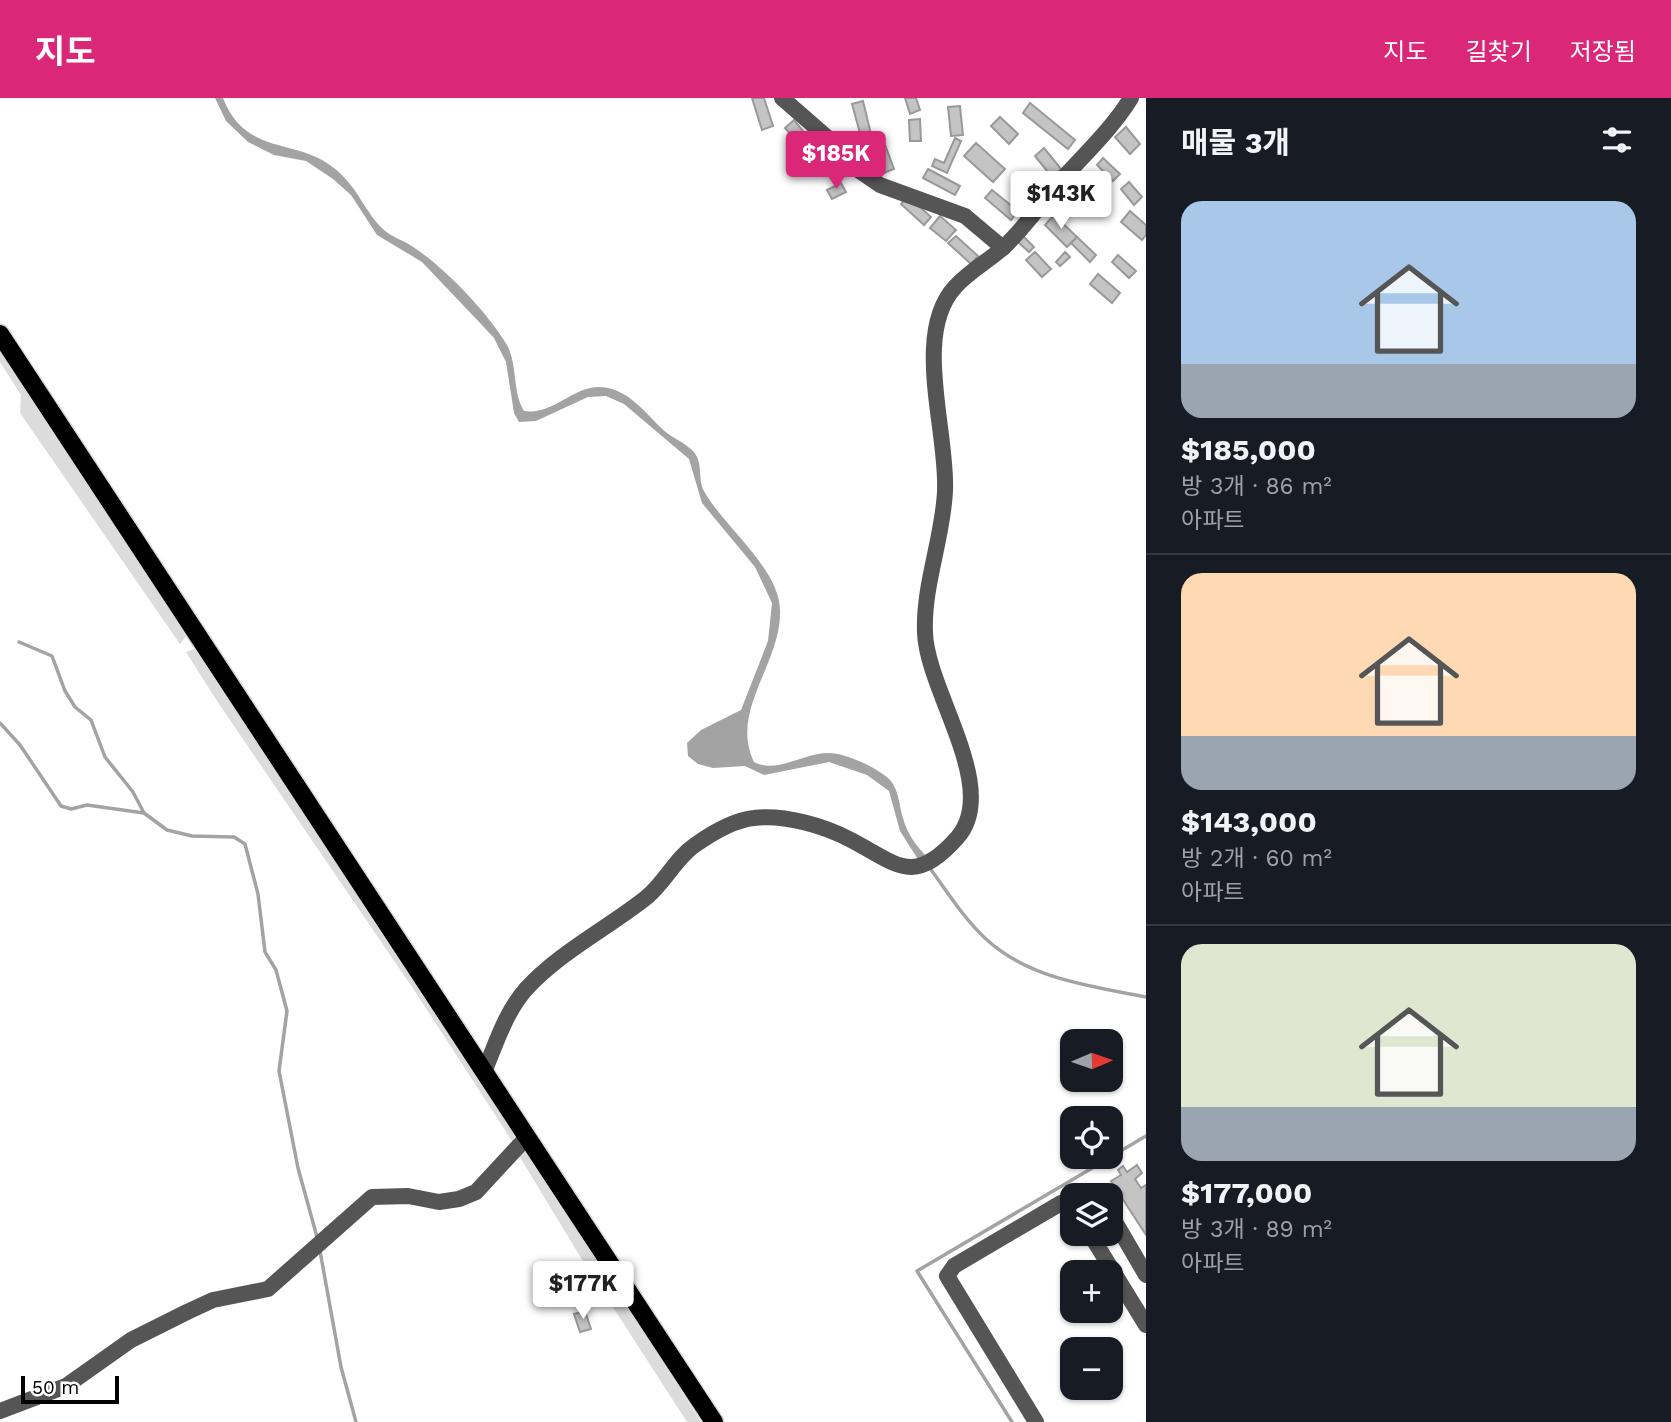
<!DOCTYPE html>
<html lang="ko">
<meta charset="utf-8">
<style>
:root{--surface:#171b24;--page:#20242c;--text:#f1f3f6;--muted:#9ea1a6;--line:#363941;--accent:#db2777}
body{margin:0;font-family:"Work Sans","Noto Sans KR",sans-serif;background:var(--page);color:var(--text);height:100vh;display:flex;flex-direction:column;font-size:26px;white-space:nowrap}
*{box-sizing:border-box;margin:0}
p{font-size:23px;color:var(--muted)}
.icon{flex:none;width:38px;height:38px;fill:none;stroke:currentColor;stroke-width:2;stroke-linecap:round;stroke-linejoin:round}
.map{position:relative;flex:1;overflow:hidden}
.sheet{display:flex;flex-direction:column;background:var(--surface);width:525px}
.sheet>*{flex:none}
.needle{width:46px;rotate:88deg}
.tools{position:absolute;left:1060px;top:931px;display:grid;gap:14px}
.tools a{display:grid;place-items:center;width:63px;height:63px;border-radius:14px;background:var(--surface);box-shadow:0 2px 5px #0004;font-size:35px}
.scale{position:absolute;left:21px;bottom:18px;width:98px;box-sizing:border-box;padding-left:7px;border:4px solid #000;border-top:0;font-size:19px;line-height:24px;white-space:nowrap;color:#000;-webkit-text-stroke:5px #fff;paint-order:stroke}
.price{position:absolute;translate:-50% -60px;padding:0 16px;border-radius:7px;background:#fff;color:#222;font-size:23px;line-height:46px;filter:drop-shadow(0 2px 4px #0008)}
.price::after{content:'';position:absolute;left:50%;top:42px;width:21px;height:16px;margin-left:-10px;background:inherit;clip-path:polygon(0 0,100% 0,50% 100%)}
.price.active{background:var(--accent);color:#fff}
ul{padding:0;list-style:none}
li{display:grid;align-content:center;gap:14px;height:371px;padding:0 35px}
li+li{border-top:2px solid var(--line)}
li span{display:grid;place-items:center;height:217px;border-radius:21px;color:#555}
li>.icon{margin-inline-start:auto}
span .icon{width:126px;height:126px;fill:#fffc;stroke-width:1}
li b{font-size:30px}
h2{display:flex;justify-content:space-between;align-items:center;height:84px;padding:0 35px;font-size:30px}
header{display:flex;align-items:center;gap:42px;box-sizing:border-box;height:98px;padding:0 35px;background:var(--accent);color:#fff}
header strong{font-size:33px}
nav{display:flex;gap:38px;margin-inline-start:auto;font-size:24px}
main{display:flex;flex:1;min-height:0}
.map>svg:first-child{display:block}
.green{fill:#dcdcdc}
.water{fill:#a3a3a3}
.lines{fill:none;stroke-linecap:round;stroke-linejoin:round}
.stream{stroke:#a3a3a3;stroke-width:3.5}
.building{fill:#c4c4c4;stroke:#999;stroke-width:2}
.major-casing{stroke:#dbdbdb;stroke-width:21}
.minor{stroke:#555;stroke-width:16}
.major{stroke:#000;stroke-width:18}
</style>
<header>
<strong>지도</strong>
<nav><a>지도</a><a>길찾기</a><a>저장됨</a></nav>
</header>
<main>
<div class="map">
<svg width="1146" height="1324" viewBox="0 0 1146 1324">
<rect width="100%" height="100%" fill="#fff"/>
<g class="green">
<polygon points="0,246 187,537 180,546 20,315 21,297 0,264"/>
<polygon points="196,550 428,897 514,1033 514,1046 416,895 217,603 186,554"/>
<polygon points="527,1051 701,1324 687,1324 578,1155 518,1056"/>
</g>
<path class="water" d="M215 0H223C246 59 296 39 334 70 359 90 365 115 384 132 393 140 406 143 416 151 447 172 488 215 507 247 518 268 512 293 524 313 556 318 575 283 608 290 634 296 648 319 667 335 675 341 685 345 693 353 704 365 697 381 704 393 724 429 779 470 780 512 782 565 729 612 754 664 776 676 804 655 828 655 846 655 875 669 888 680 899 690 899 707 903 720 907 735 915 746 925 757L919 763 900 733 889 693 867 677 829 664 764 677 745 668 713 670 698 666 688 658 687 645 701 632 741 612 768 543 772 505 755 469 702 405 689 361 624 306 606 298 588 299 536 323 519 324 514 315 506 264 494 240 481 226 422 164 377 137 351 97 333 81 306 63 274 57 248 44 226 23Z"/>
<g class="lines">
<g class="stream">
<polyline points="19,544 52,558 65,593 75,609 91,622 105,659 133,694 144,715"/>
<polyline points="0,625 20,647 61,708 71,711 87,707 144,715 167,732 192,738 234,739 245,746 258,796 265,854 276,872 287,913 279,973 298,1070 317,1139"/>
<path d="M929 769C947 793 964 821 986 841 1029 881 1091 888 1146 899"/>
<polyline points="1112,1058 1146,1038"/>
<polyline points="320,1153 341,1269 356,1324"/>
<polyline points="1012,1324 917,1173 1111,1059"/>
</g>
</g>
<g class="building">
<polygon points="752,0 764,0 773,28 762,32"/>
<polygon points="905,0 916,0 920,12 910,16"/>
<polygon points="863,3 871,36 861,39 852,6"/>
<polygon points="1030,5 1075,42 1068,51 1023,15"/>
<polygon points="960,8 963,37 951,38 948,9"/>
<polygon points="1000,19 1018,36 1009,46 991,28"/>
<polygon points="920,21 921,43 910,43 909,22"/>
<polygon points="794,22 817,50 809,57 785,30"/>
<polygon points="1126,29 1140,46 1130,56 1115,39"/>
<polygon points="955,40 961,43 947,75 932,68 935,61 944,65"/>
<polygon points="884,44 894,71 884,75 873,48"/>
<polygon points="976,45 1005,71 993,84 964,58"/>
<polygon points="1044,50 1061,71 1052,79 1035,58"/>
<polygon points="1103,60 1120,76 1113,83 1097,67"/>
<polygon points="928,71 960,88 955,97 923,80"/>
<polygon points="1081,75 1103,96 1096,103 1074,83"/>
<polygon points="1129,84 1142,99 1134,107 1121,91"/>
<polygon points="841,85 846,94 832,101 827,92"/>
<polygon points="992,92 1018,113 1011,122 985,100"/>
<polygon points="908,98 931,119 924,127 901,106"/>
<polygon points="1130,113 1146,127 1146,137 1142,142 1121,124"/>
<polygon points="1054,117 1077,139 1067,149 1045,127"/>
<polygon points="940,118 956,132 946,143 930,130"/>
<polygon points="1022,137 1034,149 1029,154 1017,143"/>
<polygon points="956,138 978,158 971,166 948,145"/>
<polygon points="1077,139 1096,157 1090,164 1071,145"/>
<polygon points="1035,154 1051,171 1042,179 1026,162"/>
<polygon points="1065,154 1070,159 1060,168 1056,164"/>
<polygon points="1118,157 1136,173 1129,180 1112,164"/>
<polygon points="1098,176 1120,195 1112,205 1090,186"/>
<polygon points="1137,1067 1142,1075 1135,1081 1141,1090 1146,1087 1146,1137 1111,1083 1121,1077 1118,1072 1123,1068 1127,1074"/>
<polygon points="585,1213 591,1231 580,1234 574,1216"/>
</g>
<g class="lines">
<g class="major-casing">
<polyline id="major" points="0,236 714,1324"/>
</g>
<g class="minor">
<polyline points="782,0 837,48 861,74 880,87 965,118 1003,150"/>
<path d="M484 974C496 946 505 915 526 891 560 854 608 830 647 799 665 784 676 760 695 747 712 735 733 722 754 720 784 716 825 728 851 742 897 766 913 789 957 740 1001 691 927 593 925 535 923 487 943 440 945 393 948 334 912 236 955 189 969 173 990 162 1005 148 1028 126 1045 100 1066 77 1089 52 1113 29 1131 0"/>
<polyline points="1097,1093 1100,1097"/>
<polyline points="1111,1117 1146,1177"/>
<polyline points="1090,1136 1146,1227"/>
<polyline points="0,1313 66,1288 131,1242 187,1214 213,1202 268,1191 372,1099 408,1098 439,1104 459,1101 476,1094 527,1039"/>
<polyline points="1036,1324 947,1178 954,1168 1061,1105 1067,1103 1073,1108"/>
</g>
<use href="#major" class="major"/>
</g>
</svg>
<div class="tools">
<a><svg class="needle" viewBox="-14 -14 28 28"><path d="M0-13l5 13h-10z" fill="#e53935"/><path d="M0 13l5-13h-10z" fill="#9ea1a6"/></svg></a>
<a><svg class="icon" aria-label="locate" viewBox="0 0 24 24"><circle cx="12" cy="12" r="6"/><path d="M12 2v4M12 18v4M2 12h4M18 12h4"/></svg></a>
<a><svg class="icon" aria-label="layers" viewBox="0 0 24 24"><path d="M12 4l9 5-9 5-9-5zM3 14l9 5 9-5"/></svg></a>
<a>+</a>
<a>−</a>
</div>
<div class="scale">50 m</div>
<b class="price active" style="left:836px;top:93px">$185K</b>
<b class="price" style="left:1061px;top:133px">$143K</b>
<b class="price" style="left:583px;top:1223px">$177K</b>
</div>
<section class="sheet">
<h2>매물 3개<svg class="icon" aria-label="filters" viewBox="0 0 24 24"><path d="M4 7h16M4 17h16"/><circle cx="9" cy="7" r="2"/><circle cx="15" cy="17" r="2"/></svg></h2>
<ul>
<li><span style="background:linear-gradient(#a9c7e8 75%,#9aa5b1 0)"><svg class="icon" aria-label="home" viewBox="0 0 24 24"><path d="M3 11l9-7 9 7M6 9v11h12V9"/></svg></span><div><b>$185,000</b><p>방 3개 · 86 m²</p><p>아파트</p></div></li>
<li><span style="background:linear-gradient(#ffd9b3 75%,#9aa5b1 0)"><svg class="icon" aria-label="home" viewBox="0 0 24 24"><path d="M3 11l9-7 9 7M6 9v11h12V9"/></svg></span><div><b>$143,000</b><p>방 2개 · 60 m²</p><p>아파트</p></div></li>
<li><span style="background:linear-gradient(#dfe7d0 75%,#9aa5b1 0)"><svg class="icon" aria-label="home" viewBox="0 0 24 24"><path d="M3 11l9-7 9 7M6 9v11h12V9"/></svg></span><div><b>$177,000</b><p>방 3개 · 89 m²</p><p>아파트</p></div></li>
</ul>
</section>
</main>
